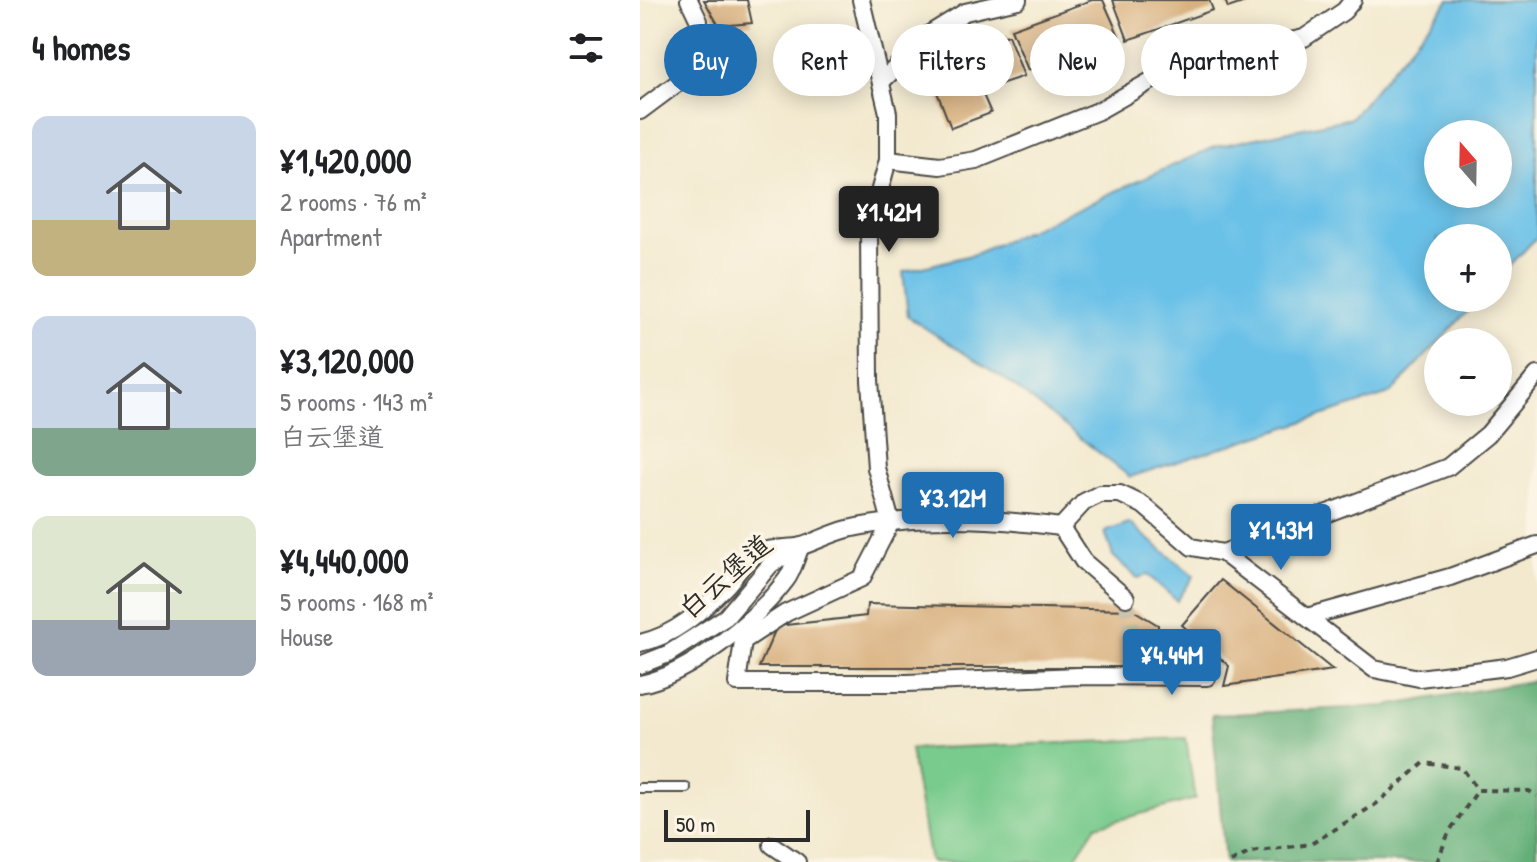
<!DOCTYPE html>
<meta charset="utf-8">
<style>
:root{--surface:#fff;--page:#f2f2f2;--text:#202124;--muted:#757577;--accent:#1f6fb2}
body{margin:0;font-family:"Patrick Hand","LXGW WenKai TC",sans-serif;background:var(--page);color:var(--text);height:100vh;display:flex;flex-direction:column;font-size:30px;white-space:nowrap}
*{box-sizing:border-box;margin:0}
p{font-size:26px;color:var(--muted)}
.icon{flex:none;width:44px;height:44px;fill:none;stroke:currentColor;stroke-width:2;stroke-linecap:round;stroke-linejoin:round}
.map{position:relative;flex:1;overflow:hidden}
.panel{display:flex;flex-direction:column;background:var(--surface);width:640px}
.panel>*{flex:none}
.guide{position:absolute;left:24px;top:24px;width:752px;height:72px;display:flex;gap:16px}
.needle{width:52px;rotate:340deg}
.tools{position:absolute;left:784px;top:120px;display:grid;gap:16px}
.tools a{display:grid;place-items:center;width:88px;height:88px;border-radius:50%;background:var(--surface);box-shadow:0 4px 20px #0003;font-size:40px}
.scale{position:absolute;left:24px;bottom:20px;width:146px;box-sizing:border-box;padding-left:8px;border:4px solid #2b2b2b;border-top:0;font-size:22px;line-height:28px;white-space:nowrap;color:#2b2b2b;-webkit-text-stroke:6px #fcf5e5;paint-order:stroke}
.price{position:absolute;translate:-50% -68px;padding:0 18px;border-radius:8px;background:var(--accent);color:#fff;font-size:26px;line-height:52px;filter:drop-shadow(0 2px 4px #0008)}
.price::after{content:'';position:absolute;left:50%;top:48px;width:24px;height:18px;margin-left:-12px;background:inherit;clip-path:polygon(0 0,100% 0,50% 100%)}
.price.current{background:#222;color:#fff}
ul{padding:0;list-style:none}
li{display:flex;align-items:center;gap:24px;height:200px;padding:0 32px}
li span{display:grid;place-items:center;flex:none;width:224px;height:160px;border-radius:16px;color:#555}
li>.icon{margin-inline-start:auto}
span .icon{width:96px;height:96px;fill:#fffc;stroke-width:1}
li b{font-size:34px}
h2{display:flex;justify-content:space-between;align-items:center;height:96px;padding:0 32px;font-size:34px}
.chip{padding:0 28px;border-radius:36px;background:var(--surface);box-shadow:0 4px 20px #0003;font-size:28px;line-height:72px}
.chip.current{background:var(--accent);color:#fff}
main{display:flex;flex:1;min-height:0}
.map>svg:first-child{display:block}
.green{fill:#79cb8d;stroke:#527b5c;stroke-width:2}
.forest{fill:#62af78;stroke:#466d52;stroke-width:2}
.water{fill:#6bc1e8;stroke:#4b768a;stroke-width:2;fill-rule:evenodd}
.building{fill:#d9b180}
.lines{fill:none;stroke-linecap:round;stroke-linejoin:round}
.street-tunnel{stroke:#cbc3ae;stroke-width:16;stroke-dasharray:16 8;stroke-linecap:butt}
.lane-casing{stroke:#494844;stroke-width:12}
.street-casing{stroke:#494844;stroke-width:20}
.path{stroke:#494844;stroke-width:4;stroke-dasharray:6 6;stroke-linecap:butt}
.lane{stroke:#fff;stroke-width:8}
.street{stroke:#fff;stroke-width:16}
.labels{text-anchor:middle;stroke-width:7;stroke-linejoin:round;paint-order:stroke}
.street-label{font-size:28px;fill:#2b2b2b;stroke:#fcf5e5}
</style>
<main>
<section class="panel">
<h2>4 homes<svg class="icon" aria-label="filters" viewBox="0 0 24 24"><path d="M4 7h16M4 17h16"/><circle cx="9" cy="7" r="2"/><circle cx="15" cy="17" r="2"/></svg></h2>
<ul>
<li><span style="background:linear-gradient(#c9d6e8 65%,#c2b280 0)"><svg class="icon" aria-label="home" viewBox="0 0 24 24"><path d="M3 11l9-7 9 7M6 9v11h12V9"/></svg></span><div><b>¥1,420,000</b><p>2 rooms · 76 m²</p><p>Apartment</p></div></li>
<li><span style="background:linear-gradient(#c9d6e8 70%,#7fa58c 0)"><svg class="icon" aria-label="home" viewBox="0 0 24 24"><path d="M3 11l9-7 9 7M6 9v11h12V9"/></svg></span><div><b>¥3,120,000</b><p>5 rooms · 143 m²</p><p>白云堡道</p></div></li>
<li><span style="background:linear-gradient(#dfe7d0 65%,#9aa5b1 0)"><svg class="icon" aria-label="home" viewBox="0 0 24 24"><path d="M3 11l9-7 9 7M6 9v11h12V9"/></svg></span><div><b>¥4,440,000</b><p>5 rooms · 168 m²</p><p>House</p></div></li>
</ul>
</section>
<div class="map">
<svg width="897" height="862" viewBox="0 0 897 862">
<rect width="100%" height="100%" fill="#fcf5e5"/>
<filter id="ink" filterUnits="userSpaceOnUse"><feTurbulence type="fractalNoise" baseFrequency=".0125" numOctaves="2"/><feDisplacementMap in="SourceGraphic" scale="16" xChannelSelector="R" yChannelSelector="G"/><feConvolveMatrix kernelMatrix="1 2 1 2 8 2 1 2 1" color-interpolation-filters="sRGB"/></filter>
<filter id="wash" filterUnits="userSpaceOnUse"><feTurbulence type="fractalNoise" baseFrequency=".006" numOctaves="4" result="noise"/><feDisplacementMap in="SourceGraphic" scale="32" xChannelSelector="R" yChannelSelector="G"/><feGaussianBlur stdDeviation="1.8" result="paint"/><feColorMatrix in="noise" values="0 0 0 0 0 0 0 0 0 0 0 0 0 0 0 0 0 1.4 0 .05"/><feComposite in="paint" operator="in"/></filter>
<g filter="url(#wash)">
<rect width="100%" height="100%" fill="#f3e9cf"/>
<polygon class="green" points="546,738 555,799 456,826 432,862 290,862 270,749"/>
<polygon class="forest" points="897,680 897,862 585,862 572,715 746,706"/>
<g class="water">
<path d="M809 0H897V237L858 278V238H798V298H840L750 394 490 477 366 380 268 317 263 272 335 254 574 147 711 118ZM798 134H858V194H798Z"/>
<polygon points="489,523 554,576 537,601 508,575 497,578 473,556 465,532"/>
</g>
<g id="blocks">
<g class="building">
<polygon points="64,0 107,0 112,23 79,26"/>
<polygon points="452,0 463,0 479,36 388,70 371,29"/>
<polygon points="473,0 569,0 573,10 488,40"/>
<polygon points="585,0 611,0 588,8"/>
<polygon points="368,35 384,76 349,88 331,46"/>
<polygon points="333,72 351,113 311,128 295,87"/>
<polygon points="581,580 693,670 584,686 589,666 542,625"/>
<polygon points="227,604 493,610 518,625 517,667 119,667 137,626 226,616"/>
</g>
</g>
</g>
<g filter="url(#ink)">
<use href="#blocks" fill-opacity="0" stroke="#494844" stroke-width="2"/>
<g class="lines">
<polyline class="street-tunnel" points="486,598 498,677"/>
<g class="lane-casing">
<polyline id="lane" points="0,788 46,788"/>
</g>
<g class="street-casing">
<g id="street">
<polyline points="221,0 248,113 248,160 229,229 230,380 236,468 251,522 222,578 146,613 103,641 97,683 267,683 438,676 567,677"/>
<polyline points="241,82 291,33 325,12 378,0"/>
<polyline points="0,111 59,67 59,21 49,0"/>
<polyline points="248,160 300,166 336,160 458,111 537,66 664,38 704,11 713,0"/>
<polyline points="421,527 444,502 460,494 480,494 503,505 552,547 583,553 734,669 779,678 867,667 897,658"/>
<polyline points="583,553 808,467 848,434 897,375"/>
<polyline points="667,617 810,577 897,545"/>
<path d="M0 643C34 636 62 611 85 587 95 577 103 562 114 555 125 547 148 549 162 546 177 541 192 533 208 529 276 514 352 518 421 527L443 561 486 598"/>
<polyline points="0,665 28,654 86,617 131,564 153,551"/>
<path d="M0 684C49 675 116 620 146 580 153 571 156 557 161 546"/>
<polyline points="132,845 157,862"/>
</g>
</g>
<g class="path">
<polyline points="591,862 611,852 671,844 736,804 784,763 822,768 838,790 889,791 897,796"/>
<polyline points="797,862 809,832 838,790"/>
</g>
<use href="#lane" class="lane"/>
<use href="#street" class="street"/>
</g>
</g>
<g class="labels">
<g class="street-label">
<text transform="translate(85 576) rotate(-41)" y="10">白云堡道</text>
</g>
</g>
</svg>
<div class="tools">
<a><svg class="needle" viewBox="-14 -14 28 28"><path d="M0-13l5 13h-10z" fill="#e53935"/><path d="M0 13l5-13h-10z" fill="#757577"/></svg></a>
<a>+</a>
<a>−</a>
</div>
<div class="scale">50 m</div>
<b class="price current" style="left:249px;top:254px">¥1.42M</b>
<b class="price" style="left:313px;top:540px">¥3.12M</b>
<b class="price" style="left:641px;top:572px">¥1.43M</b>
<b class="price" style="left:532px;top:697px">¥4.44M</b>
<div class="guide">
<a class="chip current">Buy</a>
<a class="chip">Rent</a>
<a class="chip">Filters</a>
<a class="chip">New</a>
<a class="chip">Apartment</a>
</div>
</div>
</main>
